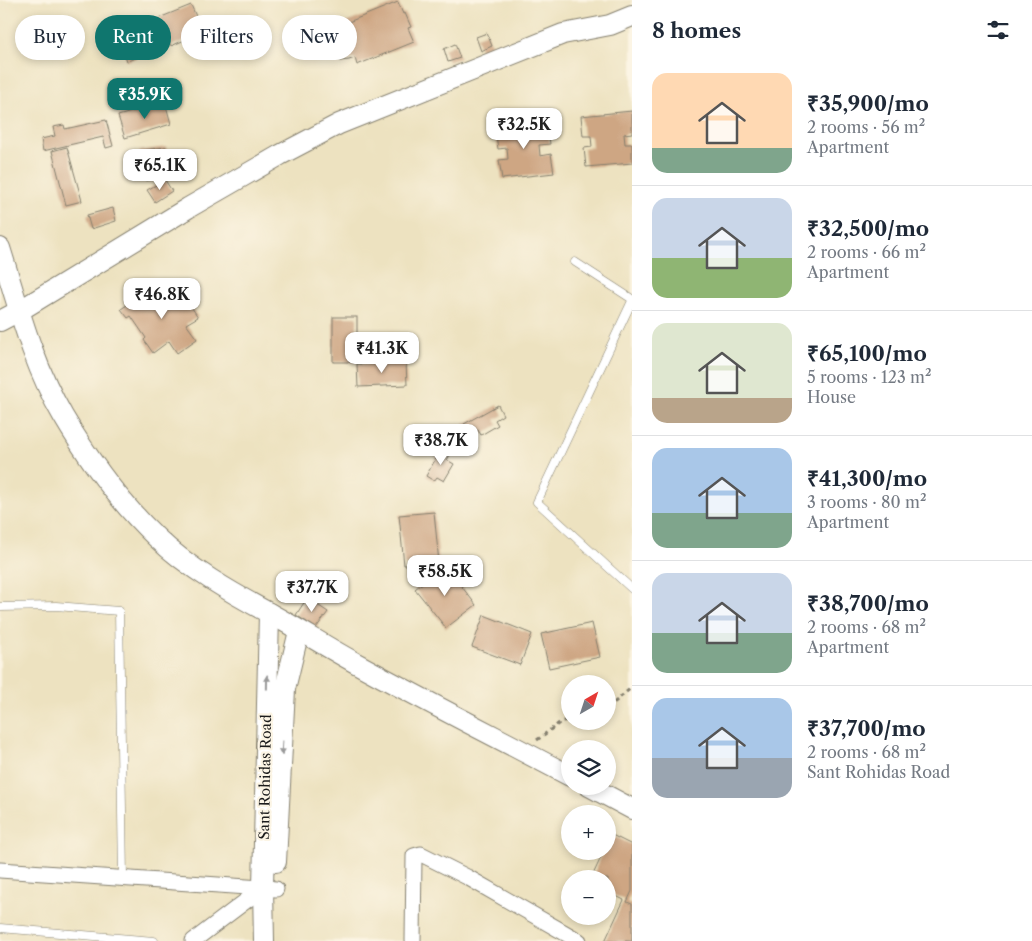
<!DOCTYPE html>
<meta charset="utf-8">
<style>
:root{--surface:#fff;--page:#f6f6f7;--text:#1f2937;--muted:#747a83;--line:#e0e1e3;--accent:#0f766e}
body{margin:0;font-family:"Libre Caslon Text",serif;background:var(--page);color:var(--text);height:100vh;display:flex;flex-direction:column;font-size:19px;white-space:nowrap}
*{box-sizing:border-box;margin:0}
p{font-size:16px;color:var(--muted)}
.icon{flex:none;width:28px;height:28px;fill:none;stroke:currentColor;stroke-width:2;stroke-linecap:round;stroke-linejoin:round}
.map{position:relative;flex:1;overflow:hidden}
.details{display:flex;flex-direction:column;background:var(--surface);width:400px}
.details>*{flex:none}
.hud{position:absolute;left:15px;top:15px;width:475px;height:45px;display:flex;gap:10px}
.needle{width:32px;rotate:39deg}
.controls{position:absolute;left:561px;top:675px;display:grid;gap:10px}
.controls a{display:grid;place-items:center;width:55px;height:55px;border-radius:50%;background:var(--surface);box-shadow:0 2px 8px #0003;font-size:25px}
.price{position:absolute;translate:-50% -42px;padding:0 11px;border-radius:10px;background:#fff;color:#222;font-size:16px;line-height:32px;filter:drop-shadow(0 1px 2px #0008)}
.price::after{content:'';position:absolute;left:50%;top:30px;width:15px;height:11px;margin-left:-8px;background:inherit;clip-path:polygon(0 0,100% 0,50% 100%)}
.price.on{background:var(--accent);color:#fff}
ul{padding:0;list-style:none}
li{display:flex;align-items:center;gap:15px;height:125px;padding:0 20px}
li+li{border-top:1px solid var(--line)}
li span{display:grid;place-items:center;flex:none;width:140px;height:100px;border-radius:15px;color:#555}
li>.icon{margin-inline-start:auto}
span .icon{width:60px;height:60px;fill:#fffc;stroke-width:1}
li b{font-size:21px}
h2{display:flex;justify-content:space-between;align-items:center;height:60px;padding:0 20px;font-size:21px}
.tag{padding:0 18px;border-radius:22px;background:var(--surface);box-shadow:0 2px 8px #0003;font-size:18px;line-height:45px}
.tag.on{background:var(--accent);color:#fff}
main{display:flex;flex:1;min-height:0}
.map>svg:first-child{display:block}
.building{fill:#cea683}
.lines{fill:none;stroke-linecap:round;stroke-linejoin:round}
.lane-casing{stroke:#847f6e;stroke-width:9}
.street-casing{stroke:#847f6e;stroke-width:17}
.secondary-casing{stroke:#847f6e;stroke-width:22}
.path{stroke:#847f6e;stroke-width:3;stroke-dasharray:4 4;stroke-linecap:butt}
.lane{stroke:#fff;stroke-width:8}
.street{stroke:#fff;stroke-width:15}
.secondary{stroke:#fff;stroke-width:20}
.oneway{fill:#999}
.labels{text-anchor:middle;stroke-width:4.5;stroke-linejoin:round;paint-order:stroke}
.street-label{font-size:14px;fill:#1c1c1c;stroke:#fcf5e5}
</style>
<main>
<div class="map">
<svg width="632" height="941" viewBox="0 0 632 941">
<rect width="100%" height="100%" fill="#fcf5e5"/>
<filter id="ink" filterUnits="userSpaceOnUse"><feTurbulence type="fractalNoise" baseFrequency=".02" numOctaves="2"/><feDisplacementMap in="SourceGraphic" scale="10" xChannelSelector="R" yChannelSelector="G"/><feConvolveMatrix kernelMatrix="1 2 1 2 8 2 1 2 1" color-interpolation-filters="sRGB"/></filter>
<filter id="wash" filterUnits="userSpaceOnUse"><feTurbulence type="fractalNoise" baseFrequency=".0096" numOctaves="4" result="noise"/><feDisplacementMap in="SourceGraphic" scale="20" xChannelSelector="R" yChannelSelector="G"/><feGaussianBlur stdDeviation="1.12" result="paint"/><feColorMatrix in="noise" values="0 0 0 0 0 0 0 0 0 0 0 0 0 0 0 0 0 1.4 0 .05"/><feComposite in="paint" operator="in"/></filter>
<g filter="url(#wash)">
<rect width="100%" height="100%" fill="#ede2c0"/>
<g id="blocks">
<g class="building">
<polygon points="398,2 403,14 405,13 411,27 408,28 414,42 357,65 355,58 349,60 340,61 331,37 337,32 343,30 341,25"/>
<polygon points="191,5 203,32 171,46 159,18"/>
<polygon points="149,30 156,51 127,61 119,39"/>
<polygon points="487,33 492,46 481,51 476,37"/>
<polygon points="455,44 460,58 448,62 444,49"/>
<polygon points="165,102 171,124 125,138 118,116"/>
<polygon points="632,111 632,133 624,134 625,144 632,144 632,163 586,167 584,148 592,147 591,136 583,136 581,116"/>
<polygon points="106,120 113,146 106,148 103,137 43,151 41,139 55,136 53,127 64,125 65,129"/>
<polygon points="547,122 550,144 539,145 540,156 551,154 554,173 502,179 499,160 508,159 507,148 498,149 495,128"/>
<polygon points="67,147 82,201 66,205 52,151"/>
<polygon points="166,147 170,174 146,181 139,151"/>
<polygon points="165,180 172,191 155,202 147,190"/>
<polygon points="113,208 116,221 91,229 87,215"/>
<polygon points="160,283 166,292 163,294 170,305 182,297 186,304 188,302 198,317 186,324 197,339 177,353 169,341 153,353 144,340 146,338 131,316 128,318 121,309"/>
<rect x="333" y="317" width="24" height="45"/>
<polygon points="406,362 407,385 358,387 357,364"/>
<polygon points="498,405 503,415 495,420 498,425 481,435 478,430 470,435 464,424"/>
<polygon points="443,446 452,451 447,460 454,464 444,481 437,477 434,481 426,476"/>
<polygon points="434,512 439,563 404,565 399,515"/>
<polygon points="445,565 476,605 446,628 415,589"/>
<polygon points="307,598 328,612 316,628 296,615"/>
<polygon points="484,615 532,634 520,665 472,647"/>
<polygon points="592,623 600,657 549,668 541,634"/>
<polygon points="612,835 632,845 632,891 627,902 632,904 632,941 605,941 624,900 612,894 608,903 608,879 591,879 604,851 608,851 608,844"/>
</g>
</g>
</g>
<g filter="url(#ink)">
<use href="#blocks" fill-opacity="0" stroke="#847f6e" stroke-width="1"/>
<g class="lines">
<g class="lane-casing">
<g id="lane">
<polyline points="575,262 632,299"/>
<polyline points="632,301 537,502 632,589"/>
<polyline points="0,607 56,606 119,611 123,878"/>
<polyline points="0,928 154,941"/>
</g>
</g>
<g class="street-casing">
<g id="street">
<polyline points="0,870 276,889"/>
<polyline points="193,941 263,888"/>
<polyline points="413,941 414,856 421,854 467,877 579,941"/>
</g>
</g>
<g class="secondary-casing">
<g id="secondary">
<path d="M0 248C18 305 32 363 63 416 89 460 120 503 157 538 188 568 232 593 269 613 297 628 325 646 354 662 425 701 498 738 570 776"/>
<polyline points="0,321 19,311 188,208 280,155 339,124 563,34 610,25 632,16"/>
<polyline points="589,786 632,809"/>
<polyline points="276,862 285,689 299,631"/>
<polyline points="264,941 263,888 269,613"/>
</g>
</g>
<g class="path">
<polyline points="608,708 632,687"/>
<polyline points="537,740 562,721 570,720"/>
</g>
<use href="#lane" class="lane"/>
<use href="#street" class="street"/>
<use href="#secondary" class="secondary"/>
</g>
<defs><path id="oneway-solid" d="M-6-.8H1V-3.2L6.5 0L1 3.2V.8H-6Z" transform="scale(1.25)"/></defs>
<g class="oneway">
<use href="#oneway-solid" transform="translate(267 682) rotate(-89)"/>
<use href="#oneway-solid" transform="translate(282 748) rotate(93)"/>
</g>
</g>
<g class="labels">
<g class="street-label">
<text transform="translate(265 777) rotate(-89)" y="5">Sant Rohidas Road</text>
</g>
</g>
</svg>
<div class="controls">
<a><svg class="needle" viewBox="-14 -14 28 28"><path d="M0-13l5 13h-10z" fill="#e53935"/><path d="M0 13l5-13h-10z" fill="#747a83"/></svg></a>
<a><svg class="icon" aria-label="layers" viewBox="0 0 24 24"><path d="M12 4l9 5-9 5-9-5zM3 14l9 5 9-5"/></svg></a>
<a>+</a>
<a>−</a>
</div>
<b class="price on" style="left:145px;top:120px">₹35.9K</b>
<b class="price" style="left:524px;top:150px">₹32.5K</b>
<b class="price" style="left:160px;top:191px">₹65.1K</b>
<b class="price" style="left:162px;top:320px">₹46.8K</b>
<b class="price" style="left:382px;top:374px">₹41.3K</b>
<b class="price" style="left:441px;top:466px">₹38.7K</b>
<b class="price" style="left:445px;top:597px">₹58.5K</b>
<b class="price" style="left:312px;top:613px">₹37.7K</b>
<div class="hud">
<a class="tag">Buy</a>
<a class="tag on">Rent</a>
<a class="tag">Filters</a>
<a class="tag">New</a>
</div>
</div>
<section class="details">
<h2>8 homes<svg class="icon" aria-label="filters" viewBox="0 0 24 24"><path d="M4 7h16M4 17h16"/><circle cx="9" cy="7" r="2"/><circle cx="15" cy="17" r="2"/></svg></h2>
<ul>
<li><span style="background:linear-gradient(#ffd9b3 75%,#7fa58c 0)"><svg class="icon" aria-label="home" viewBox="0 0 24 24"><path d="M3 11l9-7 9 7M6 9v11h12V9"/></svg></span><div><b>₹35,900/mo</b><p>2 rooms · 56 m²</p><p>Apartment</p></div></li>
<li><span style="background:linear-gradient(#c9d6e8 60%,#8fb573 0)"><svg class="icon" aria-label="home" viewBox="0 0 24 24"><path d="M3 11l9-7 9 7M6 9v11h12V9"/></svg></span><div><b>₹32,500/mo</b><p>2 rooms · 66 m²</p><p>Apartment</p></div></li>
<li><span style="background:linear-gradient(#dfe7d0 75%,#b9a48a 0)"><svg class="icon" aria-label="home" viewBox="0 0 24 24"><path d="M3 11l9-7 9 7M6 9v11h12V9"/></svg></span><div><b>₹65,100/mo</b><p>5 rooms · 123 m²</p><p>House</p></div></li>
<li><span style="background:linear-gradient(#a9c7e8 65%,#7fa58c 0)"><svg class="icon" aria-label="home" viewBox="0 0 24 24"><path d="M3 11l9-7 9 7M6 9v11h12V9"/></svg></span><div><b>₹41,300/mo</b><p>3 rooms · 80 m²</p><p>Apartment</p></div></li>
<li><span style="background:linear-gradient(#c9d6e8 60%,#7fa58c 0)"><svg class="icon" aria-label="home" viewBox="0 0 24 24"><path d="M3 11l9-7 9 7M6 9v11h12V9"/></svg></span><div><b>₹38,700/mo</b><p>2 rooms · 68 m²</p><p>Apartment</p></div></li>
<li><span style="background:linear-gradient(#a9c7e8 60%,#9aa5b1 0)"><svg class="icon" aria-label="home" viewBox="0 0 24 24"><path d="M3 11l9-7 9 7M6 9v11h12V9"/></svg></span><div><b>₹37,700/mo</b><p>2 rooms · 68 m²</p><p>Sant Rohidas Road</p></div></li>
</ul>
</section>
</main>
